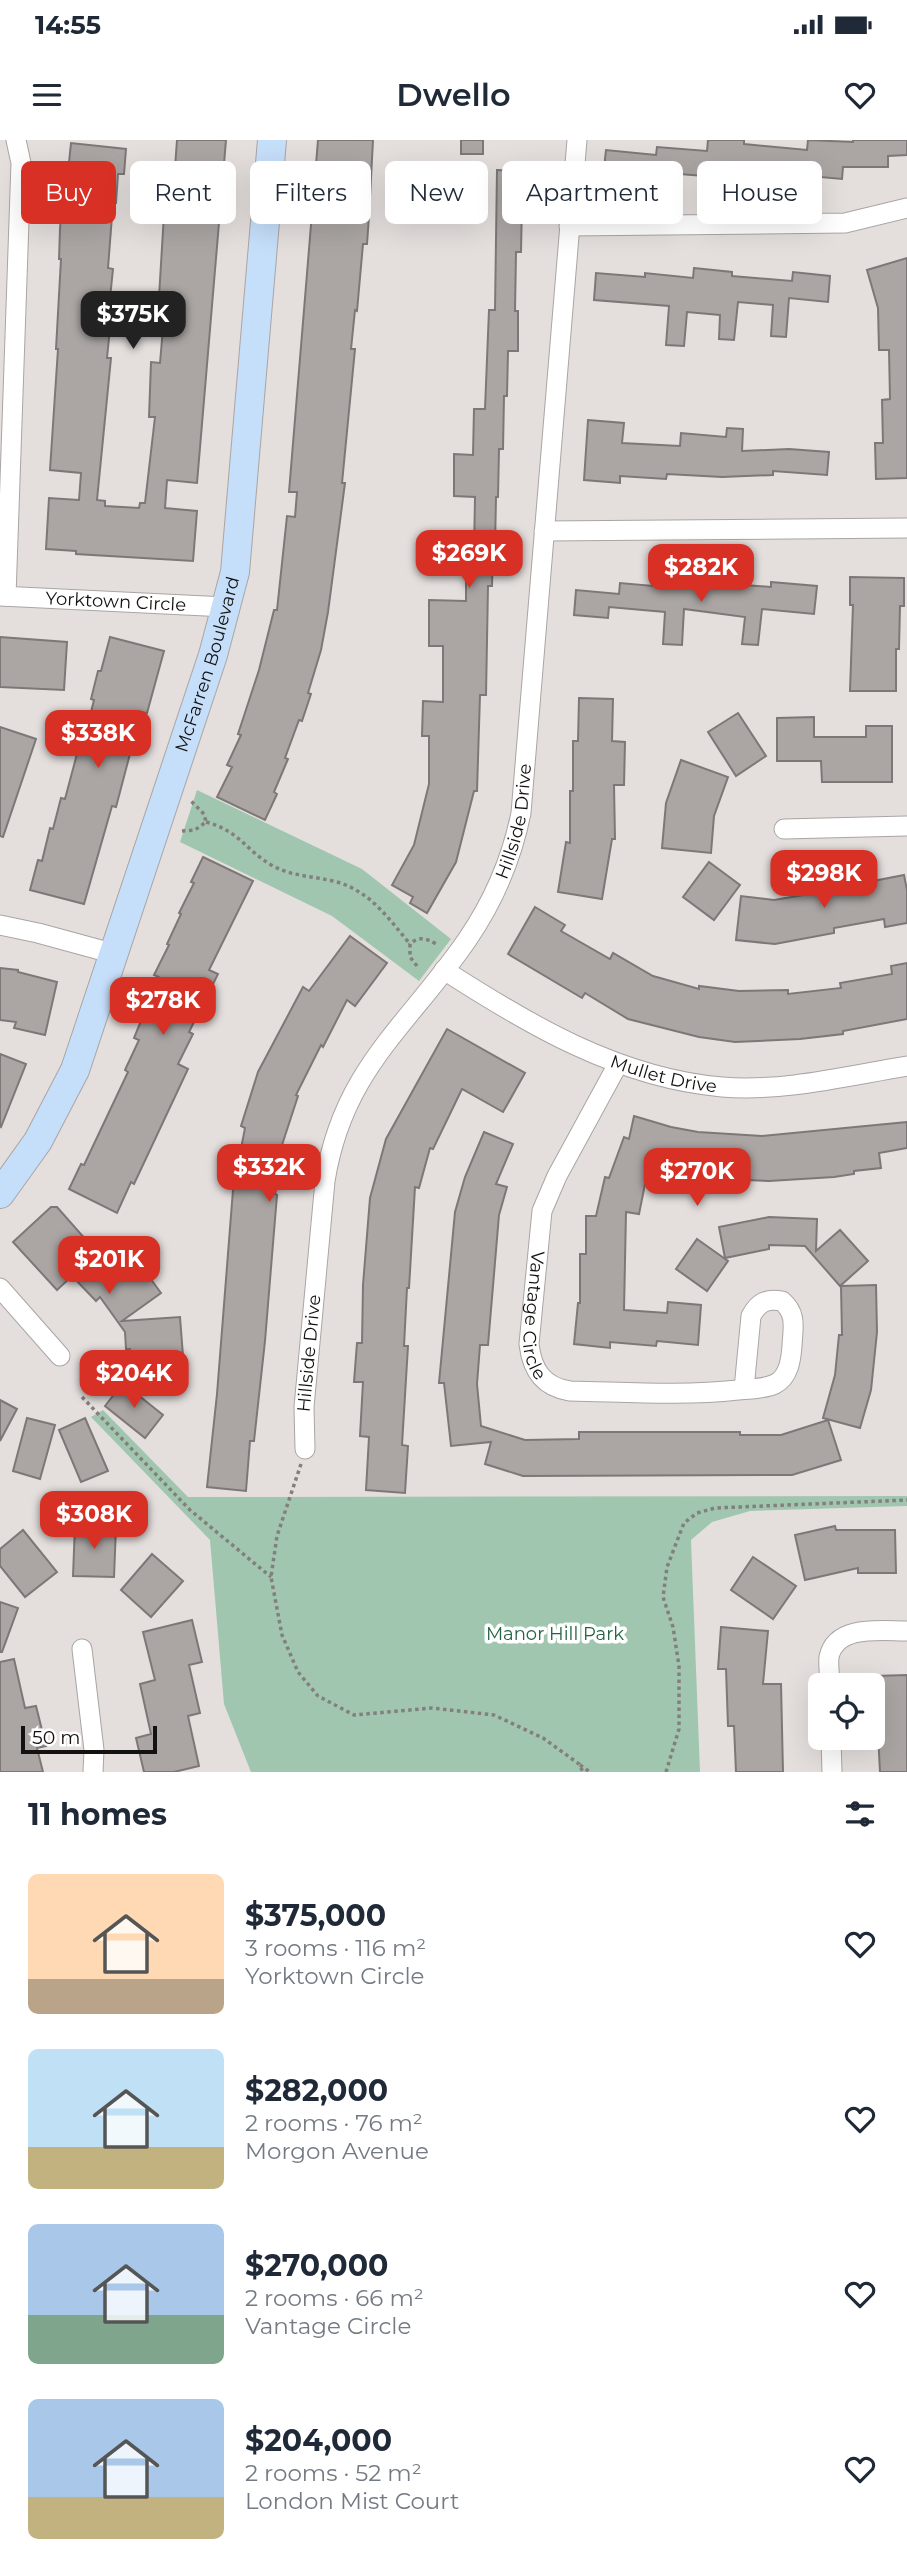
<!DOCTYPE html>
<meta charset="utf-8">
<style>
:root{--surface:#fff;--page:#f2f2f3;--text:#1f2937;--muted:#747a83;--accent:#d93025}
body{margin:0;font-family:Montserrat,sans-serif;background:var(--page);color:var(--text);height:100vh;display:flex;flex-direction:column;font-size:26px;white-space:nowrap}
*{box-sizing:border-box;margin:0}
p{font-size:23px;color:var(--muted)}
.icon{flex:none;width:38px;height:38px;fill:none;stroke:currentColor;stroke-width:2;stroke-linecap:round;stroke-linejoin:round}
.map{position:relative;height:1632px;overflow:hidden}
.panel{display:flex;flex-direction:column;background:var(--surface);flex:1}
.panel>*{flex:none}
.guide{position:absolute;left:21px;top:21px;width:866px;height:63px;display:flex;gap:14px}
.controls{position:absolute;left:808px;top:1533px;display:grid;gap:14px}
.controls a{display:grid;place-items:center;width:77px;height:77px;border-radius:10px;background:var(--surface);box-shadow:0 7px 28px #0002;font-size:35px}
.scale{position:absolute;left:21px;bottom:18px;width:136px;box-sizing:border-box;padding-left:7px;border:4px solid #141211;border-top:0;font-size:19px;line-height:24px;white-space:nowrap;color:#141211;-webkit-text-stroke:5px #fff;paint-order:stroke}
.price{position:absolute;translate:-50% -60px;padding:0 16px;border-radius:14px;background:var(--accent);color:#fff;font-size:23px;line-height:46px;filter:drop-shadow(0 2px 4px #0008)}
.price::after{content:'';position:absolute;left:50%;top:42px;width:21px;height:16px;margin-left:-10px;background:inherit;clip-path:polygon(0 0,100% 0,50% 100%)}
.price.selected{background:#222;color:#fff}
ul{padding:0;list-style:none}
li{display:flex;align-items:center;gap:21px;height:175px;padding:0 28px}
li span{display:grid;place-items:center;flex:none;width:196px;height:140px;border-radius:10px;color:#555}
li>.icon{margin-inline-start:auto}
span .icon{width:84px;height:84px;fill:#fffc;stroke-width:1}
li b{font-size:30px}
h2{display:flex;justify-content:space-between;align-items:center;height:84px;padding:0 28px;font-size:30px}
.chip{padding:0 24px;border-radius:10px;background:var(--surface);box-shadow:0 7px 28px #0002;font-size:24px;line-height:63px}
.chip.selected{background:var(--accent);color:#fff}
.status{display:flex;justify-content:space-between;align-items:center;height:49px;padding:0 35px;background:var(--surface);direction:ltr}
.status svg{height:19px;fill:currentColor}
header{display:flex;justify-content:space-between;align-items:center;height:91px;padding:0 28px;background:var(--surface);font-size:32px;font-weight:600}
.map>svg:first-child{display:block}
.green{fill:#a1c6af}
.building{fill:#aba6a4;stroke:#7d7877;stroke-width:2}
.lines{fill:none;stroke-linecap:round;stroke-linejoin:round}
.street-casing{stroke:#aaa5a3;stroke-width:21}
.secondary-casing{stroke:#aaa5a3;stroke-width:30}
.path{stroke:#827f7d;stroke-width:3.5;stroke-dasharray:3.5 3.5;stroke-linecap:butt}
.street{stroke:#fff;stroke-width:19}
.secondary{stroke:#c5defa;stroke-width:28}
.labels{text-anchor:middle;stroke-width:7;stroke-linejoin:round;paint-order:stroke}
.street-label{font-size:18px;fill:#141211;stroke:#fff}
.park-label{font-size:18px;fill:#236543;stroke:#fff}
</style>
<div class="status"><b>14:55</b><svg viewBox="0 0 49 12"><path d="M0 12V9h3v3zM5 12V6h3v6zM10 12V3h3v9zM15 12V0h3v12zM26 1h20v11H26zM47 4h2v5h-2z"/></svg></div>
<header><svg class="icon" aria-label="menu" viewBox="0 0 24 24"><path d="M4 6h16M4 12h16M4 18h16"/></svg>Dwello<svg class="icon" aria-label="heart" viewBox="0 0 24 24"><path d="M12 20l-8-8c-3-5 5-10 8-4 3-6 11-1 8 4z"/></svg></header>
<div class="map">
<svg width="907" height="1632" viewBox="0 0 907 1632">
<rect width="100%" height="100%" fill="#e4dfdd"/>
<g class="green">
<polygon points="197,650 362,729 451,799 419,841 332,776 180,702"/>
<polygon points="103,1270 188,1357 907,1356 907,1366 750,1371 712,1382 691,1400 700,1632 251,1632 224,1564 210,1400 91,1277"/>
</g>
<g class="building">
<polygon points="177,0 226,0 197,343 167,340 165,368 197,371 193,421 76,414 76,411 46,409 49,358 79,360 81,333 50,330 58,209 56,209 61,119 59,119 60,89 64,32 68,32 71,3 126,9 124,34 118,34 116,63 113,63 108,128 113,129 110,158 113,158 107,218 111,218 97,360 105,361 105,366 139,368 140,363 145,363 155,277 149,277 151,222 160,223 163,188 158,187 161,157 159,157 166,41 174,42"/>
<polygon points="318,0 373,0 369,76 367,104 363,104 357,171 355,170 351,209 355,209 342,343 345,343 328,472 321,510 308,553 311,554 302,581 299,580 285,618 288,619 274,652 277,654 265,680 217,657 232,627 227,625 241,595 238,594 259,530 274,470 277,470 287,376 295,377 297,352 289,352"/>
<rect x="461" y="0" width="22" height="14"/>
<polygon points="708,0 744,0 744,4 807,10 808,0 853,2 853,0 907,0 907,15 888,16 888,27 843,27 842,39 742,30 741,39 642,31 641,41 603,37 606,10 656,15 657,7 707,11"/>
<polygon points="497,30 530,31 530,63 522,63 521,112 516,112 515,171 518,171 518,211 508,211 507,256 504,256 503,309 499,309 498,357 496,357 495,408 493,408 492,446 488,446 486,555 480,555 477,651 474,651 456,722 427,773 410,763 413,757 392,745 414,705 429,644 429,596 422,596 423,561 443,562 443,506 429,506 429,460 466,461 466,413 474,413 475,357 454,356 454,314 473,315 474,269 485,269 489,170 495,170"/>
<polygon points="907,118 907,338 876,339 875,303 883,303 882,260 890,259 889,210 879,210 878,168 867,130"/>
<polygon points="694,128 732,132 732,136 792,141 793,132 830,136 828,162 789,158 786,197 771,196 773,165 738,162 734,200 719,199 720,175 687,172 684,206 666,205 669,166 594,160 596,133 645,137 645,133 693,138"/>
<polygon points="588,280 624,283 622,303 680,306 681,293 726,297 727,288 743,289 742,311 789,309 829,312 827,335 773,331 773,335 722,337 667,334 666,339 620,336 620,343 584,340"/>
<polygon points="850,437 904,438 904,466 900,466 899,509 896,509 896,551 850,551 853,465 850,465"/>
<polygon points="771,442 817,446 814,474 762,469 758,505 742,504 745,477 684,469 682,505 663,504 665,472 609,467 608,478 574,475 576,450 619,454 620,443 676,448 676,444 719,448 719,443 771,447"/>
<polygon points="0,497 67,502 64,550 0,547"/>
<polygon points="110,497 164,511 147,573 141,572 116,667 112,666 84,764 30,750 38,720 42,721 50,688 53,689 61,658 65,659 82,595 85,596 94,560 91,559 98,531 101,531"/>
<polygon points="579,558 613,559 612,601 625,602 624,645 614,645 615,699 612,699 602,759 558,752 566,702 570,703 570,651 573,651 573,601 578,601"/>
<polygon points="738,573 766,616 736,636 708,592"/>
<polygon points="814,577 814,597 866,597 866,586 892,586 892,642 822,642 821,621 777,621 777,578"/>
<polygon points="0,587 36,599 3,697 0,696"/>
<polygon points="681,620 728,637 714,676 711,713 662,708 666,663"/>
<polygon points="203,717 253,741 209,830 218,834 189,892 193,894 178,924 188,929 134,1044 131,1042 117,1073 69,1049 81,1024 84,1025 128,932 125,930 139,900 134,898 159,837 154,835 169,805 167,804 181,774 179,773 194,743 191,742"/>
<polygon points="709,722 740,745 714,780 683,757"/>
<polygon points="866,733 868,742 904,735 907,750 907,783 885,787 884,779 834,788 834,793 775,804 736,800 741,756 774,760 833,750 831,738"/>
<polygon points="535,767 565,785 561,791 610,819 613,813 653,836 699,849 699,846 739,851 788,850 788,854 841,848 840,843 892,834 891,826 907,823 907,879 843,891 843,894 800,899 735,902 699,897 628,879 585,853 582,858 508,814"/>
<polygon points="350,796 387,823 355,866 347,860 323,907 321,905 296,955 298,956 282,1005 284,1005 275,1054 277,1055 265,1201 254,1301 250,1301 246,1351 207,1347 217,1254 233,1050 245,988 241,986 258,932 303,847 309,851"/>
<polygon points="0,828 18,830 18,832 57,842 45,895 14,888 16,882 0,880"/>
<polygon points="447,889 525,933 503,972 462,949 433,1009 430,1008 419,1048 415,1047 409,1148 407,1148 404,1206 408,1206 402,1305 408,1306 405,1353 366,1350 369,1297 360,1296 363,1242 354,1242 357,1203 362,1203 363,1145 370,1058 386,999"/>
<polygon points="0,914 26,924 1,987 0,986"/>
<polygon points="634,976 671,987 698,992 762,996 907,982 907,1008 879,1013 881,1028 854,1031 854,1034 834,1037 769,1041 721,1039 648,1029 639,1074 626,1072 624,1170 667,1173 668,1162 701,1165 698,1205 657,1201 656,1206 610,1202 610,1208 574,1204 578,1163 580,1163 580,1114 586,1114 586,1076 596,1076 605,1037 609,1038 624,997 629,999"/>
<polygon points="484,992 513,1004 496,1044 507,1047 499,1075 488,1205 480,1205 477,1244 481,1286 525,1300 579,1299 579,1292 740,1292 740,1295 781,1295 828,1280 841,1320 792,1335 523,1336 485,1324 491,1302 451,1306 444,1243 439,1243 455,1072 465,1037"/>
<polygon points="51,1067 57,1067 101,1117 113,1105 140,1133 144,1130 161,1153 122,1181 180,1177 183,1216 176,1253 124,1243 130,1209 126,1209 125,1192 100,1157 96,1161 72,1136 57,1150 13,1102"/>
<polygon points="769,1077 817,1079 816,1111 840,1090 868,1121 840,1146 805,1106 769,1105 769,1109 725,1118 719,1087"/>
<polygon points="697,1099 728,1121 707,1151 676,1129"/>
<polygon points="876,1145 877,1192 871,1250 860,1288 823,1278 835,1235 839,1195 842,1195 841,1146"/>
<polygon points="123,1243 163,1275 145,1298 105,1266"/>
<polygon points="0,1260 17,1269 0,1301"/>
<polygon points="27,1278 55,1285 40,1339 13,1331"/>
<polygon points="85,1278 108,1331 81,1342 59,1290"/>
<polygon points="75,1385 116,1387 114,1437 73,1436"/>
<polygon points="835,1386 836,1390 895,1390 896,1433 858,1433 858,1428 805,1440 795,1395"/>
<polygon points="23,1390 57,1432 25,1457 0,1426 0,1409"/>
<polygon points="152,1414 183,1441 151,1477 121,1450"/>
<polygon points="753,1417 796,1446 773,1479 731,1450"/>
<polygon points="0,1462 18,1468 2,1512 0,1512"/>
<polygon points="192,1480 202,1522 189,1525 200,1573 188,1576 199,1626 174,1632 144,1632 136,1598 151,1594 140,1544 155,1540 143,1492"/>
<polygon points="721,1487 768,1491 763,1544 781,1544 783,1632 736,1632 734,1586 728,1586 726,1529 718,1529"/>
<polygon points="14,1519 25,1568 36,1566 46,1606 37,1608 43,1632 0,1632 0,1522"/>
<polygon points="907,1535 907,1632 880,1632 875,1536"/>
</g>
<g class="lines">
<g class="street-casing">
<g id="street">
<polyline points="569,86 845,83 907,68"/>
<polyline points="544,391 907,388"/>
<path id="s1" d="M0 456 226 467"/>
<polyline points="6,456 21,23 16,0"/>
<polyline points="784,689 907,686"/>
<polyline points="0,785 38,793 115,814"/>
<path id="s2" d="M444 830C529 885 619 938 722 947 784 952 846 936 907 926"/>
<path id="s3" d="M618 924 557 1036 542 1071 529 1204C532 1230 543 1247 570 1251 626 1252 682 1256 738 1250 749 1249 765 1249 775 1244 789 1237 791 1219 792 1206 793 1187 797 1174 782 1161 766 1158 758 1163 751 1176L744 1249"/>
<polyline points="0,1148 60,1216"/>
<path id="s4" d="M305 1309 304 1267 325 1041C343 929 407 887 467 800 493 762 512 718 521 673L577 0"/>
<polyline points="82,1509 94,1610 93,1632"/>
<path d="M830 1545C830 1537 828 1526 829 1517 836 1484 882 1491 907 1491"/>
<polyline points="831,1598 832,1632"/>
</g>
</g>
<g class="secondary-casing">
<g id="secondary">
<path id="s5" d="M0 1054 38 1001 75 930 213 515 235 432 272 0"/>
</g>
</g>
<g class="path">
<path d="M206 682C240 691 246 711 273 726 293 737 315 736 337 742 371 752 388 778 410 804"/>
<polyline points="182,691 195,690 206,682 204,674 191,661"/>
<path d="M417 826 410 817V804C419 796 426 798 436 804"/>
<polyline points="82,1257 190,1370 271,1437"/>
<polyline points="301,1324 277,1396 271,1437 282,1495 298,1532 318,1556 354,1575 432,1568 494,1575 543,1598 579,1624 583,1632"/>
<polyline points="580,1625 590,1632"/>
<polyline points="666,1632 679,1589 679,1526 673,1487 663,1457 667,1427 684,1383 697,1373 715,1368 907,1360"/>
</g>
<use href="#street" class="street"/>
<use href="#secondary" class="secondary"/>
</g>
<g class="labels">
<g class="street-label">
<text dy="6" stroke="none"><textPath href="#s1" startOffset="116">Yorktown Circle</textPath></text>
<text dy="6" stroke="none"><textPath href="#s5" startOffset="572">McFarren Boulevard</textPath></text>
<text dy="6" stroke="none"><textPath href="#s4" startOffset="682">Hillside Drive</textPath></text>
<text dy="6" stroke="none"><textPath href="#s2" startOffset="245">Mullet Drive</textPath></text>
<text dy="6" stroke="none"><textPath href="#s3" startOffset="271">Vantage Circle</textPath></text>
<text dy="6" stroke="none"><textPath href="#s4" startOffset="96">Hillside Drive</textPath></text>
</g>
<g class="park-label">
<text x="555" y="1500">Manor Hill Park</text>
</g>
</g>
</svg>
<div class="controls">
<a><svg class="icon" aria-label="locate" viewBox="0 0 24 24"><circle cx="12" cy="12" r="6"/><path d="M12 2v4M12 18v4M2 12h4M18 12h4"/></svg></a>
</div>
<div class="scale">50 m</div>
<b class="price selected" style="left:133px;top:211px">$375K</b>
<b class="price" style="left:469px;top:450px">$269K</b>
<b class="price" style="left:701px;top:464px">$282K</b>
<b class="price" style="left:98px;top:630px">$338K</b>
<b class="price" style="left:824px;top:770px">$298K</b>
<b class="price" style="left:163px;top:897px">$278K</b>
<b class="price" style="left:269px;top:1064px">$332K</b>
<b class="price" style="left:697px;top:1068px">$270K</b>
<b class="price" style="left:109px;top:1156px">$201K</b>
<b class="price" style="left:134px;top:1270px">$204K</b>
<b class="price" style="left:94px;top:1411px">$308K</b>
<div class="guide">
<a class="chip selected">Buy</a>
<a class="chip">Rent</a>
<a class="chip">Filters</a>
<a class="chip">New</a>
<a class="chip">Apartment</a>
<a class="chip">House</a>
</div>
</div>
<section class="panel">
<h2>11 homes<svg class="icon" aria-label="filters" viewBox="0 0 24 24"><path d="M4 7h16M4 17h16"/><circle cx="9" cy="7" r="2"/><circle cx="15" cy="17" r="2"/></svg></h2>
<ul>
<li><span style="background:linear-gradient(#ffd9b3 75%,#b9a48a 0)"><svg class="icon" aria-label="home" viewBox="0 0 24 24"><path d="M3 11l9-7 9 7M6 9v11h12V9"/></svg></span><div><b>$375,000</b><p>3 rooms · 116 m²</p><p>Yorktown Circle</p></div><svg class="icon" aria-label="heart" viewBox="0 0 24 24"><path d="M12 20l-8-8c-3-5 5-10 8-4 3-6 11-1 8 4z"/></svg></li>
<li><span style="background:linear-gradient(#bfe0f5 70%,#c2b280 0)"><svg class="icon" aria-label="home" viewBox="0 0 24 24"><path d="M3 11l9-7 9 7M6 9v11h12V9"/></svg></span><div><b>$282,000</b><p>2 rooms · 76 m²</p><p>Morgon Avenue</p></div><svg class="icon" aria-label="heart" viewBox="0 0 24 24"><path d="M12 20l-8-8c-3-5 5-10 8-4 3-6 11-1 8 4z"/></svg></li>
<li><span style="background:linear-gradient(#a9c7e8 65%,#7fa58c 0)"><svg class="icon" aria-label="home" viewBox="0 0 24 24"><path d="M3 11l9-7 9 7M6 9v11h12V9"/></svg></span><div><b>$270,000</b><p>2 rooms · 66 m²</p><p>Vantage Circle</p></div><svg class="icon" aria-label="heart" viewBox="0 0 24 24"><path d="M12 20l-8-8c-3-5 5-10 8-4 3-6 11-1 8 4z"/></svg></li>
<li><span style="background:linear-gradient(#a9c7e8 70%,#c2b280 0)"><svg class="icon" aria-label="home" viewBox="0 0 24 24"><path d="M3 11l9-7 9 7M6 9v11h12V9"/></svg></span><div><b>$204,000</b><p>2 rooms · 52 m²</p><p>London Mist Court</p></div><svg class="icon" aria-label="heart" viewBox="0 0 24 24"><path d="M12 20l-8-8c-3-5 5-10 8-4 3-6 11-1 8 4z"/></svg></li>
</ul>
</section>
